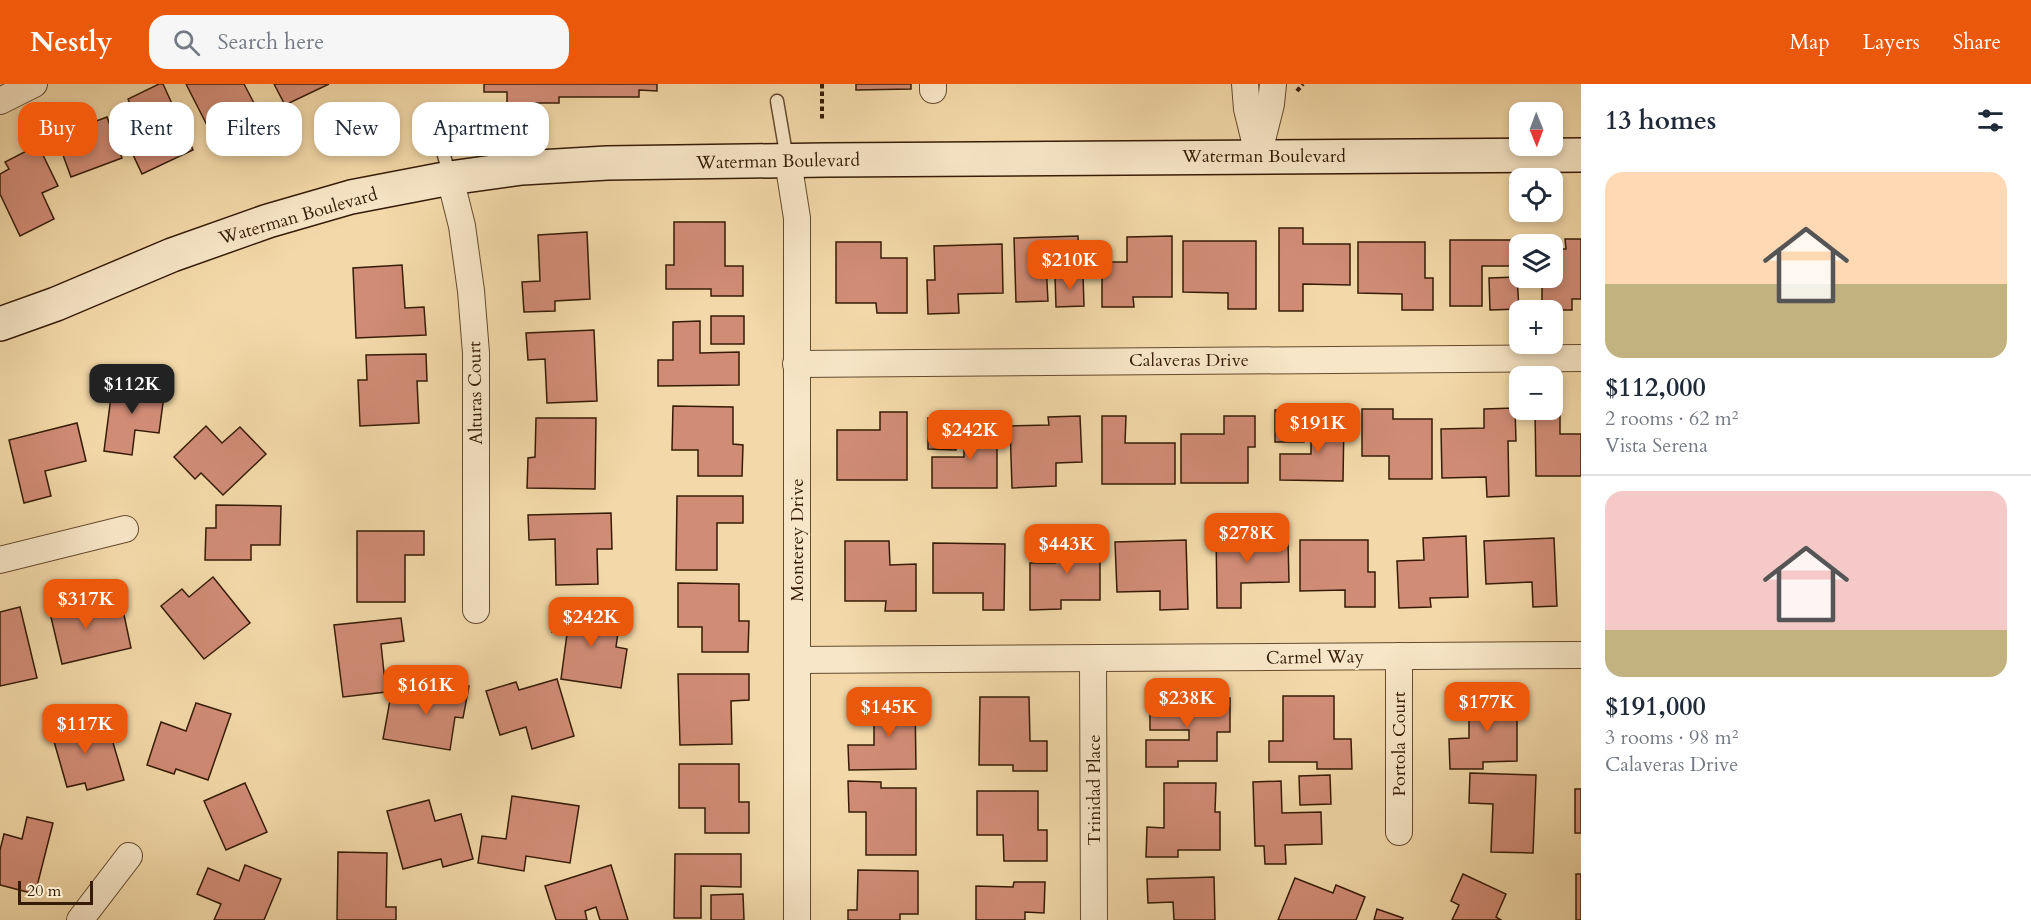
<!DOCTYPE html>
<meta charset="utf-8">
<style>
:root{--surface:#fff;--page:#f6f6f7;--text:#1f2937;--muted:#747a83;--line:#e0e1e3;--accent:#ea580c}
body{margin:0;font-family:Cardo,serif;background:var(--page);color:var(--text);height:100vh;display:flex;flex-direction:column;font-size:22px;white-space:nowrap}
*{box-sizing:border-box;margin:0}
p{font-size:20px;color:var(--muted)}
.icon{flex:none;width:33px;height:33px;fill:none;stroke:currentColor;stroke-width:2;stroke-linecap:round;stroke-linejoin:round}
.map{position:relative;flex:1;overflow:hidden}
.details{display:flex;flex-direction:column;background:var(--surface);width:450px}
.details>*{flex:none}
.hud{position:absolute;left:18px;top:18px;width:570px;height:54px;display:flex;gap:12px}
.needle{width:39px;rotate:179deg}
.fabs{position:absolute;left:1509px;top:18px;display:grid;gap:12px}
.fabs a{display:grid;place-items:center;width:54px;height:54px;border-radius:12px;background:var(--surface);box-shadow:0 3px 9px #0003;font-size:30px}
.scale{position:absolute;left:18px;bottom:15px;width:75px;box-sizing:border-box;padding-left:6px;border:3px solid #361c06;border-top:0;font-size:16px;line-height:21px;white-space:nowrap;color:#361c06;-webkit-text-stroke:4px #f7e6c7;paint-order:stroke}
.price{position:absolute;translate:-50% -51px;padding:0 14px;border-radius:12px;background:var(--accent);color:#fff;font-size:20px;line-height:39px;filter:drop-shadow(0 2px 3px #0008)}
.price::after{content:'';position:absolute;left:50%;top:36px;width:18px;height:14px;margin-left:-9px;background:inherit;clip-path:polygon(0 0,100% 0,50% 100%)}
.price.active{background:#222;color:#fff}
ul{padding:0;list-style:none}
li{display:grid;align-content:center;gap:12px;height:318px;padding:0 24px}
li+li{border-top:2px solid var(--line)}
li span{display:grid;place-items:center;height:186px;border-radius:18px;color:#555}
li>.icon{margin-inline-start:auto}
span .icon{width:108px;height:108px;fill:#fffc;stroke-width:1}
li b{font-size:26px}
h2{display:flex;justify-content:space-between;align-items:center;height:72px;padding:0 24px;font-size:26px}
.pill{padding:0 21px;border-radius:18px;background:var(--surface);box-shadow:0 3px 9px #0003;font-size:21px;line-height:54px}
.pill.active{background:var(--accent);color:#fff}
header{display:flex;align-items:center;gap:36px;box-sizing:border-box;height:84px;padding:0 30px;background:var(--accent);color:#fff}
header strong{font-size:28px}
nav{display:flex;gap:33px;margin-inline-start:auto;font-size:21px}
.search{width:420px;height:54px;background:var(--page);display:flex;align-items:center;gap:15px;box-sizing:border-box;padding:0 21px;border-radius:18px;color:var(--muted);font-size:22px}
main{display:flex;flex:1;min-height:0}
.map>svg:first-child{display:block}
.building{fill:#d18c76;stroke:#361c06;stroke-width:1.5}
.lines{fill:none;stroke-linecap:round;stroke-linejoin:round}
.service-casing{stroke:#654b2f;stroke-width:15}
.minor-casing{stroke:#654b2f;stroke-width:28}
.secondary-casing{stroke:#361c06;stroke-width:36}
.path{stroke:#361c06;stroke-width:4;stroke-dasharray:4.5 3;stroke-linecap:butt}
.service{stroke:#f7e6c7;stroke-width:12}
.minor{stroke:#f7e6c7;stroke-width:26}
.secondary{stroke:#f7e6c7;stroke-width:33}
.labels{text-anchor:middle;stroke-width:4.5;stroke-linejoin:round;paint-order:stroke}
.street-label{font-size:18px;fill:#361c06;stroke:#f7e6c7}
</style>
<header>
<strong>Nestly</strong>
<div class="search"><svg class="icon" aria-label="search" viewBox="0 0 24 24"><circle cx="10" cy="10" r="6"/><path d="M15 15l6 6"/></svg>Search here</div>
<nav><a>Map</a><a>Layers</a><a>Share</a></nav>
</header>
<main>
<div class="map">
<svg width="1581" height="836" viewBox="0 0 1581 836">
<rect width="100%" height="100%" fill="#f3d9a9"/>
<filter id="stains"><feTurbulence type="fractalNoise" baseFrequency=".00333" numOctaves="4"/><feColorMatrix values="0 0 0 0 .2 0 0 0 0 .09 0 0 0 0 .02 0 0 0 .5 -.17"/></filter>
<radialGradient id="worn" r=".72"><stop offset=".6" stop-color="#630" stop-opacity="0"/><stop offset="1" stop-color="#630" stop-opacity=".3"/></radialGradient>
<g class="building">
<polygon points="159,0 163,0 193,66 142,90 115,32 132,24 128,15"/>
<polygon points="186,0 244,0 256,23 210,47"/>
<polygon points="274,0 329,0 285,21"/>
<polygon points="484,0 657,0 657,7 639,6 639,13 559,13 559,19 507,19 507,8 484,8"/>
<polygon points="856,0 911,0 911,5 856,6"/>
<polygon points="107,33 122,74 71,93 56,52"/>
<polygon points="38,61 58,102 42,109 54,135 20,152 0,110 0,90 9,85 5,78"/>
<polygon points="674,138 725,138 725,182 743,182 743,212 711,212 711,205 666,205 666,181 674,181"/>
<polygon points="1279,144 1303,144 1303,160 1350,160 1350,201 1303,200 1303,227 1279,227"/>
<polygon points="587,148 590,215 555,217 555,227 524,228 522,198 540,197 538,151"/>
<polygon points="1078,152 1079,178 1046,180 1048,217 1016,218 1014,154"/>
<polygon points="1172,152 1172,213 1133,213 1134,223 1102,223 1102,178 1127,178 1127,153"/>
<polygon points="1565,155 1581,155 1581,215 1572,215 1572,226 1542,226 1542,194 1552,194 1552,165 1566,165"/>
<polygon points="1450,156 1513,156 1513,182 1482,182 1482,222 1450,222"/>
<polygon points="1183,157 1256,157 1256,225 1228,225 1228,209 1183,208"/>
<polygon points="836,158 881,158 881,174 907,174 907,229 877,229 876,219 836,219"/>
<polygon points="1358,158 1425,158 1425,194 1433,194 1433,226 1402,226 1402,210 1358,209"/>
<polygon points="1002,160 1003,209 958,210 959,229 928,230 927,196 935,196 934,162"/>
<polygon points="402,181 405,224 424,223 426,251 356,254 353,184"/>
<polygon points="1083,191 1084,222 1056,223 1055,192"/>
<polygon points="1517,193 1519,225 1490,226 1489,194"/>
<rect x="711" y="232" width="33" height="28"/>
<polygon points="700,237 700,269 739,268 739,301 658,302 658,276 673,276 673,238"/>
<polygon points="594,246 597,317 547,319 545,275 528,276 526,249"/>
<polygon points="426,270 427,297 417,297 419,339 360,342 358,296 367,296 366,271"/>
<polygon points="113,297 165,304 159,349 135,346 132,371 104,367"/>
<polygon points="673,322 733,323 733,360 743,361 742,392 698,392 698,366 672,366"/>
<polygon points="1515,324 1516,357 1508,357 1509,412 1487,413 1486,393 1442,394 1441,345 1484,344 1484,325"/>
<polygon points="1552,324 1560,324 1560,350 1581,350 1581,392 1536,392 1535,326"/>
<polygon points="1362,325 1393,325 1393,335 1432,335 1432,395 1389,395 1389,372 1362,372"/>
<rect x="1275" y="326" width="29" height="32"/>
<polygon points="880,328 907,328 907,396 837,396 837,346 880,346"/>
<polygon points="1080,332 1082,378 1056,379 1056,402 1012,404 1010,342 1049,341 1048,333"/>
<polygon points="1102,332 1126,332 1125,359 1175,359 1175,400 1102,400"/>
<polygon points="1224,332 1255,332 1255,363 1248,363 1248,399 1181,399 1181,350 1224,350"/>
<polygon points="1311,333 1344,333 1343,397 1280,396 1280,370 1311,370"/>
<polygon points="536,334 596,334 595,405 527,404 528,374 535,373"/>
<polygon points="928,334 956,334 956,366 928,365"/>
<polygon points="77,339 86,377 45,387 51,412 24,419 9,356"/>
<polygon points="964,339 997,339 997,404 932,404 932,373 964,373"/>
<polygon points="206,342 222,359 240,343 266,370 223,411 201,389 195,395 174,373"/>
<polygon points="677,412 743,412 743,439 717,439 717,486 676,486"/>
<polygon points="216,421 281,422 280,461 251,461 251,476 205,476 206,444 216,444"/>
<polygon points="611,429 612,465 597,465 598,500 556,501 555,455 529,456 528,431"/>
<polygon points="1216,443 1244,443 1244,457 1288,457 1289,498 1241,499 1241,524 1217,524"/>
<polygon points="357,447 424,447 424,471 405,471 405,518 357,518"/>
<polygon points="1466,452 1468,513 1430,514 1431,523 1399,524 1397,477 1424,476 1423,454"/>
<polygon points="1554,454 1557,522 1533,523 1532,498 1486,500 1484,457"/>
<polygon points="1056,456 1100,456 1100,516 1061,516 1061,525 1030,526 1030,479 1055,479"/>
<polygon points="1186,456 1188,525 1160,526 1160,507 1117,508 1115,458"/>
<polygon points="1300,456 1368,456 1368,488 1375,488 1375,523 1345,523 1345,506 1300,507"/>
<polygon points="845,457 889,457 890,481 916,480 916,527 885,527 886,517 845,517"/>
<polygon points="933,459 1005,460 1004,526 983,526 983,509 933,509"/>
<polygon points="213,493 250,539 204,575 161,522 182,505 189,513"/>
<polygon points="678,499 739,500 739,537 749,537 748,568 702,568 702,543 678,543"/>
<polygon points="80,509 86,534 123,526 131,564 62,580 47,516"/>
<polygon points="20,523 37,594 0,602 0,528"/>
<polygon points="555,524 620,534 616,563 627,565 621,604 561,595 567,550 552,548"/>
<polygon points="401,534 404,557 381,560 386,608 343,613 334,541"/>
<polygon points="678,590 749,590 749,616 731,617 732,660 680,661"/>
<polygon points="557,595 574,652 532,665 526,643 500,651 486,607 516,598 519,606"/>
<polygon points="440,597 469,602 463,634 455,633 450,666 383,655 392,605 437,612"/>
<polygon points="1469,610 1517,610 1517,677 1483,678 1483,685 1450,685 1449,655 1469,654"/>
<polygon points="1283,612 1334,612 1334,655 1351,655 1352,685 1317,685 1317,678 1269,678 1269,657 1283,657"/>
<polygon points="980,613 1029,613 1030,657 1047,657 1047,687 1013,687 1013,681 979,681"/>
<polygon points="1150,613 1230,614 1230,648 1217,648 1217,677 1178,677 1178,683 1146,683 1146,656 1189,656 1189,646 1150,646"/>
<polygon points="915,614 916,685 849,686 848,661 874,661 874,615"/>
<polygon points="196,619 231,630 208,696 176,685 174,690 147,681 161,638 186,647"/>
<polygon points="85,630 92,657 111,652 124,696 87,706 85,699 67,703 49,640"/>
<polygon points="679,680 739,680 739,718 749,718 749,749 705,749 705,724 679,724"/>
<polygon points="1470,689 1536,691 1533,769 1491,768 1493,720 1469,719"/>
<polygon points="1330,691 1331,720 1300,721 1299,692"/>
<polygon points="848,697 881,698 881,704 916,704 916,771 866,771 866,728 849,728"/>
<polygon points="1281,697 1282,729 1321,728 1322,760 1285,761 1286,780 1265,780 1264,762 1255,762 1253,698"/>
<polygon points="245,699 267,748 226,766 204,717"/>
<polygon points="1164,699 1216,699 1215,728 1220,728 1220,766 1178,766 1178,773 1146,773 1147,743 1164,744"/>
<rect x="1575" y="705" width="6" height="44"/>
<polygon points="977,707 1038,707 1038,746 1047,746 1047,777 1004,777 1003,751 977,751"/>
<polygon points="512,712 579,722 570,779 526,772 524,787 478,779 482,752 506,755"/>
<polygon points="429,716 435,737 461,730 473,775 443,783 441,775 403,785 387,727"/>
<polygon points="27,733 53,739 35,810 0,801 0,766 4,750 22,755"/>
<polygon points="338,768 387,769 386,823 396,823 396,836 337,836"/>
<polygon points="675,770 741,770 741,803 701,802 701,834 674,834"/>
<polygon points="245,781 281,795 264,836 214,836 221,820 197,810 208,784 239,797"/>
<polygon points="611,781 628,836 600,836 596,823 585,827 587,836 556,836 545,802"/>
<polygon points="858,786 918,787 918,830 900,830 900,836 848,836 848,826 857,826"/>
<polygon points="1463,790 1506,810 1496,833 1501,836 1452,836 1459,821 1451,817"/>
<rect x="1576" y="790" width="5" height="46"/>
<polygon points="1214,793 1215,836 1174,836 1173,818 1148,819 1147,795"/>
<polygon points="1295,794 1333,809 1336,801 1365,813 1356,836 1278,836"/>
<polygon points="1014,798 1045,798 1044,829 1025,828 1025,836 976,836 976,802 1013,803"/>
<polygon points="743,810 744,836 711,836 711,811"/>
<polygon points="1377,825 1403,834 1402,836 1374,836"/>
</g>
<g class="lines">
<g class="service-casing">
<g id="service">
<polyline points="777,17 787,75"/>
<polyline points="435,39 450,93"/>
</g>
</g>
<g class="minor-casing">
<g id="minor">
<polyline points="1245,0 1247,25 1257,66"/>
<polyline points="933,6 933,0"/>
<polyline points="0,17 34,0"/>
<polyline points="1258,72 1271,20 1273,0"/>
<polyline points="788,77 797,134 797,836"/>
<polyline points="450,94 462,142 471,207 476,269 476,526"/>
<polyline points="796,280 1581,274"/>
<polyline points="0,476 125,445"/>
<polyline points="1399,572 1399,748"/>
<polyline points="797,576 1581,571"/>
<polyline points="1093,576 1094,836"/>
<polyline points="80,836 129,772"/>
</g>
</g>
<g class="secondary-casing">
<polyline id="secondary" points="0,240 56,220 172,171 268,137 351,113 450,94 522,84 607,79 826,76 1581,71"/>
</g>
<g class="path">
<polyline points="822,0 822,37"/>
<polyline points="1297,7 1303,0"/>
</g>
<use href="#service" class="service"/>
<use href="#minor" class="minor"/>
<use href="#secondary" class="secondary"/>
</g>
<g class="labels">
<g class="street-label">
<text x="1264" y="78">Waterman Boulevard</text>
<text transform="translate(778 77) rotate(-1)" y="6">Waterman Boulevard</text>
<text transform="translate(298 132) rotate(-16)" y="6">Waterman Boulevard</text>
<text x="1189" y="282">Calaveras Drive</text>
<text transform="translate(475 309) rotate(-91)" y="6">Alturas Court</text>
<text transform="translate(797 456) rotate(-90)" y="6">Monterey Drive</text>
<text transform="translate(1315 573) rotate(-1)" y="6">Carmel Way</text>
<text transform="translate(1399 660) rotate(-90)" y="6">Portola Court</text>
<text transform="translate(1094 706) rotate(-90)" y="6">Trinidad Place</text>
</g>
</g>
<rect width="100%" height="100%" filter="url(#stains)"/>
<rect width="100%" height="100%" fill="url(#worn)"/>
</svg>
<div class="fabs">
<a><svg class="needle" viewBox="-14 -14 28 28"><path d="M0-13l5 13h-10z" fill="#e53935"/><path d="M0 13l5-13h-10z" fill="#747a83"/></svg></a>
<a><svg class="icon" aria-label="locate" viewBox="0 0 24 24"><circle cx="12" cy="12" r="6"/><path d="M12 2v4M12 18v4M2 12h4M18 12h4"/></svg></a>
<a><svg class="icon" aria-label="layers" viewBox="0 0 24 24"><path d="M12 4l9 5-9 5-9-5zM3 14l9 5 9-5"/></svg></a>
<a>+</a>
<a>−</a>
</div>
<div class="scale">20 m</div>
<b class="price" style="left:1070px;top:207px">$210K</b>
<b class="price active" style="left:132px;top:331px">$112K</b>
<b class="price" style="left:1318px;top:370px">$191K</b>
<b class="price" style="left:970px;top:377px">$242K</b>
<b class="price" style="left:1247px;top:480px">$278K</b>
<b class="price" style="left:1067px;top:491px">$443K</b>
<b class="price" style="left:86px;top:546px">$317K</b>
<b class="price" style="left:591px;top:564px">$242K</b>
<b class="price" style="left:426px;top:632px">$161K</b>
<b class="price" style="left:1187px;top:645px">$238K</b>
<b class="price" style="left:1487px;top:649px">$177K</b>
<b class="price" style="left:889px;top:654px">$145K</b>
<b class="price" style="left:85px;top:671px">$117K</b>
<div class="hud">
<a class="pill active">Buy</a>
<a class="pill">Rent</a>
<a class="pill">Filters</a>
<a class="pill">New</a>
<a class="pill">Apartment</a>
</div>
</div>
<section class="details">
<h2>13 homes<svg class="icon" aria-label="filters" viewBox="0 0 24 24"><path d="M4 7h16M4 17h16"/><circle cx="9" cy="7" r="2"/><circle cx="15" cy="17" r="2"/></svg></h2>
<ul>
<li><span style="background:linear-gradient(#ffd9b3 60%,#c2b280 0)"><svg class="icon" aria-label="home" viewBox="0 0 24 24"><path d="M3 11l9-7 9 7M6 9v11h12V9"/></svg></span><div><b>$112,000</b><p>2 rooms · 62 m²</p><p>Vista Serena</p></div></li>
<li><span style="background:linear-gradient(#f6c9c9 75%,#c2b280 0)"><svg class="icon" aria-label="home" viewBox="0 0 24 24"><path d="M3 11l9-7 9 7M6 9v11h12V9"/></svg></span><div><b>$191,000</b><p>3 rooms · 98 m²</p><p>Calaveras Drive</p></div></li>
</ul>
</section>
</main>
